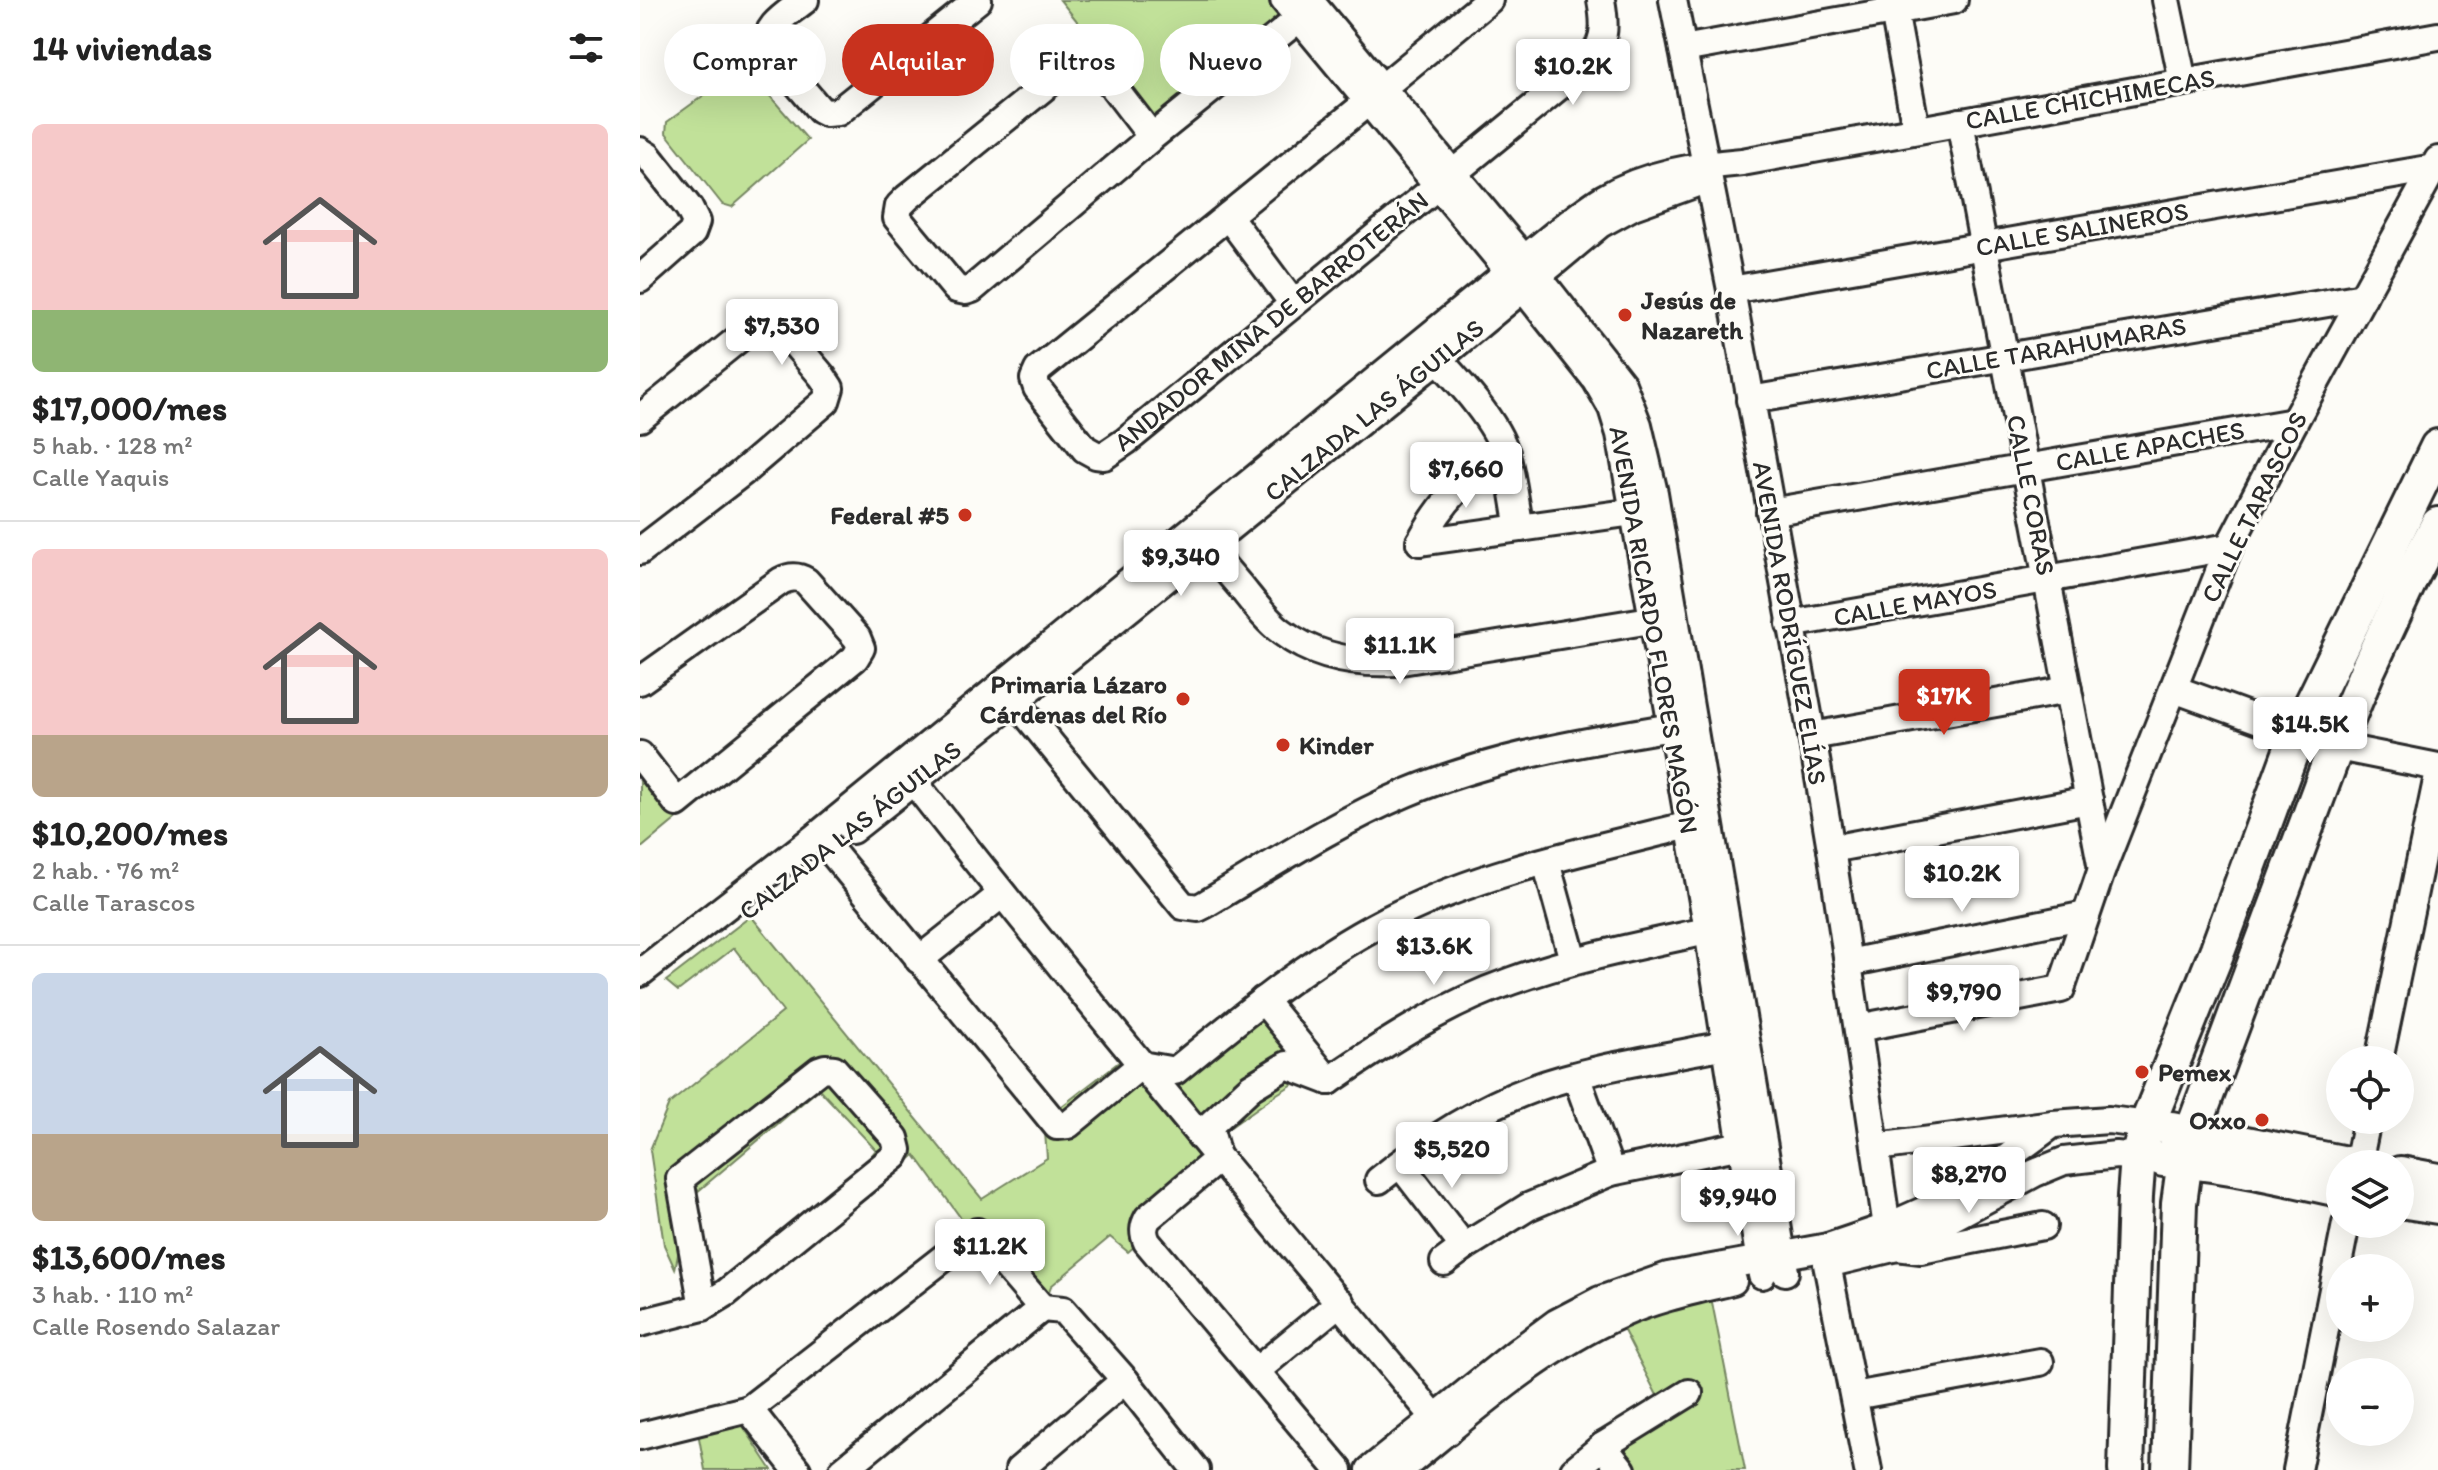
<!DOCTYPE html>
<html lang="es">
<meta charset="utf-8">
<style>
:root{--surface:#fff;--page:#f2f2f2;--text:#222;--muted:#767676;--line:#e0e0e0;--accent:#c8321e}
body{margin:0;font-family:Itim,sans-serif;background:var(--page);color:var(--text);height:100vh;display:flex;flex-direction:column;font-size:30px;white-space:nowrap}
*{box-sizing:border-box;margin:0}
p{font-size:26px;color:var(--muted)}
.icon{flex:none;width:44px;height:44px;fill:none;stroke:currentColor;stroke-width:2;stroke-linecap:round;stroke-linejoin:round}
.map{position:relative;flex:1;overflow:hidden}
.side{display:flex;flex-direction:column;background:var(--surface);width:640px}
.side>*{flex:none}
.hud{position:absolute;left:24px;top:24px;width:760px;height:72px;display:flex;gap:16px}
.buttons{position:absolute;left:1686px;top:1046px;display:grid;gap:16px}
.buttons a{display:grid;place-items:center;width:88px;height:88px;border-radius:50%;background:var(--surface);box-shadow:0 8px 32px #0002;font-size:40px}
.price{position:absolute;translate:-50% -68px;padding:0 18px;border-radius:8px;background:#fff;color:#222;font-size:26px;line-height:52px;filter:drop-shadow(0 2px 4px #0008)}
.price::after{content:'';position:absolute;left:50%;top:48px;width:24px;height:18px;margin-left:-12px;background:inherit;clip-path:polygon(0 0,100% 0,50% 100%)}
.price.active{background:var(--accent);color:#fff}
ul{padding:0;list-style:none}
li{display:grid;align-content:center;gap:16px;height:424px;padding:0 32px}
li+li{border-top:2px solid var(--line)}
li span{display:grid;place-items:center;height:248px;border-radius:12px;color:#555}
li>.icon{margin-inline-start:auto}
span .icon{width:144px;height:144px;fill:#fffc;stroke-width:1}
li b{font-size:34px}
h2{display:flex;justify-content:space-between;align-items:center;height:96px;padding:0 32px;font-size:34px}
.chip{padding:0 28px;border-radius:36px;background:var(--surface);box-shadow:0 8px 32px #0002;font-size:28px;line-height:72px}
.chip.active{background:var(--accent);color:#fff}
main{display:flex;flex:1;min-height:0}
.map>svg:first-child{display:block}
.green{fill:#c1e199;stroke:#768662;stroke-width:2}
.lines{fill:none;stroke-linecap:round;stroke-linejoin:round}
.minor-casing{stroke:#2b2b2b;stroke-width:32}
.major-casing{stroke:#2b2b2b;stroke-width:40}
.minor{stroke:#fdfcf7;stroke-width:26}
.major{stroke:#fdfcf7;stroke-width:34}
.poi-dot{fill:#c8321e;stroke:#fdfcf7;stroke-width:3}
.labels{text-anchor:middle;stroke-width:6;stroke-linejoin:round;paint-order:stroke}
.street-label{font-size:26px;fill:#2b2b2b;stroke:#fdfcf7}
.poi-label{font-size:26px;font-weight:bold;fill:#2b2b2b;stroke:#fdfcf7;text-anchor:start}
</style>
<main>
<section class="side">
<h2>14 viviendas<svg class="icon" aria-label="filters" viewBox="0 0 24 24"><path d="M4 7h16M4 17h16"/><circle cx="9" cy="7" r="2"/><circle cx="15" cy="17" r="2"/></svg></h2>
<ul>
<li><span style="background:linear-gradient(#f6c9c9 75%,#8fb573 0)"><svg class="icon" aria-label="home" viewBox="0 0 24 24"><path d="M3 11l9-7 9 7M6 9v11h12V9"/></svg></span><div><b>$17,000/mes</b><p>5 hab. · 128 m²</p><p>Calle Yaquis</p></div></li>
<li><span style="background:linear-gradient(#f6c9c9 75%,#b9a48a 0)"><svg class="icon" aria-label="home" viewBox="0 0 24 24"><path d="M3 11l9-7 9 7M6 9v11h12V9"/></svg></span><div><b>$10,200/mes</b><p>2 hab. · 76 m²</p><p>Calle Tarascos</p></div></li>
<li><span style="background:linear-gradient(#c9d6e8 65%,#b9a48a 0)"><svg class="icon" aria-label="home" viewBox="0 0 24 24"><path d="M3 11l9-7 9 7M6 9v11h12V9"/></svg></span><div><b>$13,600/mes</b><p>3 hab. · 110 m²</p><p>Calle Rosendo Salazar</p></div></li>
</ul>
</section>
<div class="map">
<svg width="1798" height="1470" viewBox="0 0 1798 1470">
<rect width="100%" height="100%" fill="#fdfcf7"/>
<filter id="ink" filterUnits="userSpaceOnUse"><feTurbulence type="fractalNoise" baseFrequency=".0125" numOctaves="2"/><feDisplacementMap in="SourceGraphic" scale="16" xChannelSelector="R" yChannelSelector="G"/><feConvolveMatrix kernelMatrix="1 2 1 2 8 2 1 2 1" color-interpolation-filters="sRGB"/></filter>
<g filter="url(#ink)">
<g class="green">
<polygon points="420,0 634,0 649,18 519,123"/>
<polygon points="104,66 168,140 92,207 82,204 26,133 27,122"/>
<polygon points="0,762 41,815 0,849"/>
<polygon points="111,916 342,1199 407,1158 404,1120 484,1058 537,1066 609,1007 668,1075 637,1094 585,1131 591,1164 488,1252 470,1237 411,1286 397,1323 275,1155 237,1189 219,1171 236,1150 179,1089 50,1198 35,1269 24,1245 10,1150 29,1104 143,1012 94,948 38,991 26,981"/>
<polygon points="1070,1292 1105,1470 972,1470 952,1446 1022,1405 979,1321"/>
<polygon points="99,1420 132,1470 65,1470 57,1427"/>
</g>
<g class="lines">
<g class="minor-casing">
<g id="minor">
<path d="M165 0C149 13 122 26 128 49L180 110 186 113 198 112 338 0"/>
<polyline points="644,0 883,288 956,380 972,408 980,434 994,512 1068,930 1122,1275"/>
<polyline points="669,0 884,259 982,384 998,425 1014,493 1145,1272"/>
<polyline points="1033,0 1091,290 1172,736 1191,849 1247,1227 1257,1247 1281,1250 1403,1226"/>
<polyline points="1252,0 1276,129"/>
<polyline points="1526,0 1543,82"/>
<polyline points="1043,49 1314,0"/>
<polyline points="742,88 849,0"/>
<path d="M728 102 398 370 394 379 397 388 445 449 456 455 464 456 486 441 945 65C966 45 966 27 961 0"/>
<polyline points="1320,122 1462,869"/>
<path d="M512 137 456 64C448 58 443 59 434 63L267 198 259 206 257 218 316 289 326 291 332 289 512 137 672 8"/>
<polyline points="0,151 8,156 49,208 56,222 52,233 0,279"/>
<polyline points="588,216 652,302"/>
<polyline points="1091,290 1794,168"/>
<path d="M786 346C811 373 857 420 866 455 873 479 875 504 880 528"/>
<polyline points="1110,400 1723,297"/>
<polyline points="0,418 123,319 134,321 139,325 182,376 190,388 186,401 103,472 0,551"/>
<polyline points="1130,512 1654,422"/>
<path d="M556 533C570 551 585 569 600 586 613 602 626 620 642 632 675 657 715 664 755 662L1029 617"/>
<polyline points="780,542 994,512"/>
<path d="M780 542C803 500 825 477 866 453"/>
<polyline points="1150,624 1589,547"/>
<path d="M0 681 141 581C150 576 158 576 166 581L217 638 221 648 215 658 37 803 0 755"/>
<path d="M364 687 543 906 558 908 564 905C630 866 695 823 766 793 857 755 954 740 1050 724"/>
<polyline points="1534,689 1688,745 1798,767"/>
<polyline points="1172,736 1428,690"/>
<path d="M274 782C447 1003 628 1217 807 1432"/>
<polyline points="212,830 361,712 798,359 960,224 993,206 1057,183"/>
<polyline points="178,835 417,1126 428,1125 501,1065"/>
<polyline points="1191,849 1449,800"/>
<polyline points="906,862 933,960"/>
<polyline points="279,960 362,894"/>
<polyline points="1208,963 1446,915"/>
<path d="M0 973 178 835 884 259C910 239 936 215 964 198 1005 174 1055 166 1102 162L1798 36"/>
<polyline points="623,1000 689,1081"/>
<polyline points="1218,1028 1421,989 1462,869 1589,547 1654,422 1798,160"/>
<polyline points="1739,1060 1798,776"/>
<path d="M501 1065 535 1071C606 1013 676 954 759 914 850 869 952 850 1049 825"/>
<polyline points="936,1076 971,1172"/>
<path d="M689 1081C746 1042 805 1004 871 981 940 956 1013 943 1085 927"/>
<polyline points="1236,1147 1413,1124"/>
<polyline points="577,1156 569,1126 611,1087 647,1065 689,1081"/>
<path d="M578 1159 508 1218C503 1227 503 1233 507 1242L699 1470"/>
<polyline points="760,1164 824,1247"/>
<polyline points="1718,1164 1727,1120"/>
<path d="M739 1180C786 1142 835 1110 892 1089 952 1067 1022 1058 1085 1045"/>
<polyline points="1188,1247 1187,1264 1228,1470"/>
<polyline points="804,1262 824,1247 888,1207 971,1172 1116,1142"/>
<polyline points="1191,1263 1257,1247 1395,1173 1424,1161 1476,1155 1498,1157"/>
<polyline points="402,1308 423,1310 485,1380 556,1470"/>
<polyline points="0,1323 63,1307 86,1293 255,1156 258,1150 255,1138 194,1069 185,1068 179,1070 40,1179 63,1307"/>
<polyline points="616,1371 700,1302"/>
<polyline points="1214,1396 1400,1362"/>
<polyline points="109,1409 157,1470"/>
<polyline points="0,1436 109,1409 337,1232 402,1308"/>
<polyline points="963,1446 982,1470"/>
<polyline points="203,1470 402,1308"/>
<polyline points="379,1470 485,1380"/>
<polyline points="730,1470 877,1352 916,1323 960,1300 1028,1276 1188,1247 1247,1227 1292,1207 1341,1177 1413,1124 1469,1120 1507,1125"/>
<path d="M760 1470C829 1414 899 1350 981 1314 1017 1298 1056 1290 1093 1281"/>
<polyline points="934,1470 963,1446 1049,1393"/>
<polyline points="1657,1470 1706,1224"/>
</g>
</g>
<g class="major-casing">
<g id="major">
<polyline points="1531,1129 1707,1164"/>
<path d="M1523 1159C1582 1162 1642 1177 1700 1189"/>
<polyline points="1760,1174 1798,1181"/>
<polyline points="1760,1200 1798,1206"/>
<polyline points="1486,1470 1495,1196 1498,1157 1507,1125 1578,949 1657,735 1798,447"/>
<polyline points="1530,1470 1539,1203 1545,1160 1552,1133 1696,746 1728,669 1770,579 1798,525"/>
</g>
</g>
<use href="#minor" class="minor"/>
<use href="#major" class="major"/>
</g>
</g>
<g class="poi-dot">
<circle cx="985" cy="315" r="8"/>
<circle cx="325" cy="515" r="8"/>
<circle cx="543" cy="699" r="8"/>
<circle cx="643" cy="745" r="8"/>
<circle cx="1502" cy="1072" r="8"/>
<circle cx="1622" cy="1120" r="8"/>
</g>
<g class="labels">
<g class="street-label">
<text transform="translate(1450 99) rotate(-10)" y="9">CALLE CHICHIMECAS</text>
<text transform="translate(1442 229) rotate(-10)" y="9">CALLE SALINEROS</text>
<text transform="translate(631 321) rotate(-39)" y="9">ANDADOR MINA DE BARROTERÁN</text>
<text transform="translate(1416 348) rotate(-10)" y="9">CALLE TARAHUMARAS</text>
<text transform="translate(734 410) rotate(-39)" y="9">CALZADA LAS ÁGUILAS</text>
<text transform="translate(1510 446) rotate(-10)" y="9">CALLE APACHES</text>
<text transform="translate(1391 495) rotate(79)" y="9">CALLE CORAS</text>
<text transform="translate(1614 507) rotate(-64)" y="9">CALLE TARASCOS</text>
<text transform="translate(1275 603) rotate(-10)" y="9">CALLE MAYOS</text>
<text transform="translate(1150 623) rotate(80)" y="9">AVENIDA RODRÍGUEZ ELÍAS</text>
<text transform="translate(1014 630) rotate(80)" y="9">AVENIDA RICARDO FLORES MAGÓN</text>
<text transform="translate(210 830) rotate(-38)" y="9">CALZADA LAS ÁGUILAS</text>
</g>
<g class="poi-label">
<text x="1001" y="309">Jesús de<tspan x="1001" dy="30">Nazareth</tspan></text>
<text x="309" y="524" text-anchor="end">Federal #5</text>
<text x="527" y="693" text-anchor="end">Primaria Lázaro<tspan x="527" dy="30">Cárdenas del Río</tspan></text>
<text x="659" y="754">Kinder</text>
<text x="1518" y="1081">Pemex</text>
<text x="1606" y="1129" text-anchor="end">Oxxo</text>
</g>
</g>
</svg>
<div class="buttons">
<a><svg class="icon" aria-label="locate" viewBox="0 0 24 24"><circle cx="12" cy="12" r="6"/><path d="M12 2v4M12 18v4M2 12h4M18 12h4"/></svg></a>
<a><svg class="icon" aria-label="layers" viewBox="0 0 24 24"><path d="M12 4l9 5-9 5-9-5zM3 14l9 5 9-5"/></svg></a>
<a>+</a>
<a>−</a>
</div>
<b class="price" style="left:933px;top:107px">$10.2K</b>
<b class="price" style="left:142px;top:367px">$7,530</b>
<b class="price" style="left:826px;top:510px">$7,660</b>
<b class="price" style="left:541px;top:598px">$9,340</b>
<b class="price" style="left:760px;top:686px">$11.1K</b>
<b class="price active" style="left:1304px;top:737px">$17K</b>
<b class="price" style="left:1670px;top:765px">$14.5K</b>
<b class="price" style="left:1322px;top:914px">$10.2K</b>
<b class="price" style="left:794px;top:987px">$13.6K</b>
<b class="price" style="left:1324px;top:1033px">$9,790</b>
<b class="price" style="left:812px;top:1190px">$5,520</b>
<b class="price" style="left:1329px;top:1215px">$8,270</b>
<b class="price" style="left:1098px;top:1238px">$9,940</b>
<b class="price" style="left:350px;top:1287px">$11.2K</b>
<div class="hud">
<a class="chip">Comprar</a>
<a class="chip active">Alquilar</a>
<a class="chip">Filtros</a>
<a class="chip">Nuevo</a>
</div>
</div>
</main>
